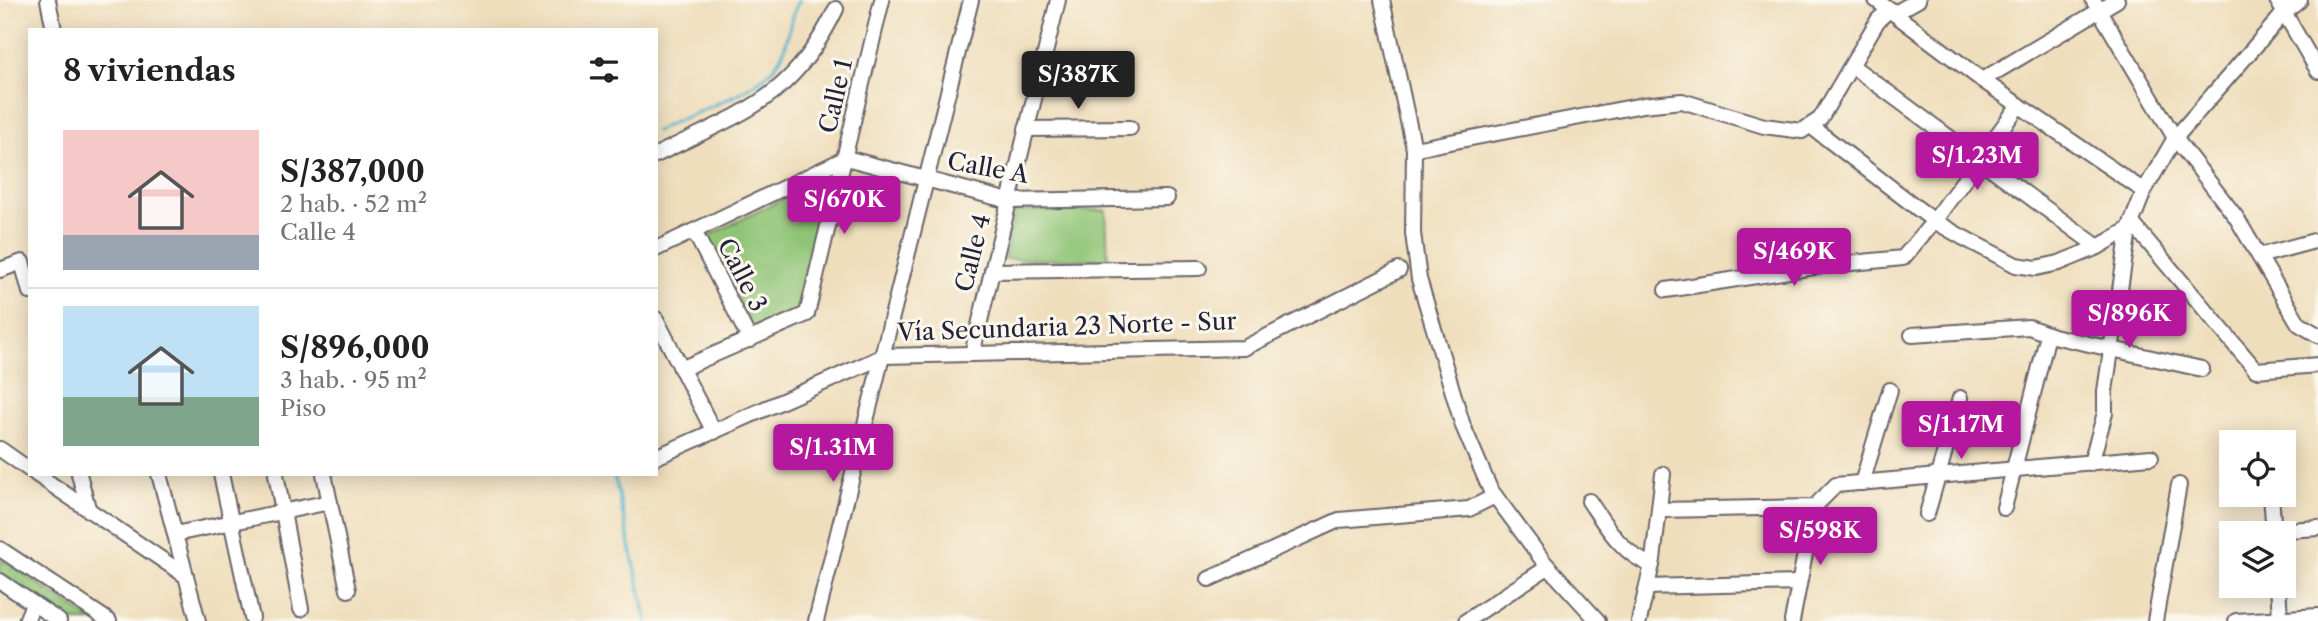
<!DOCTYPE html>
<html lang="es">
<meta charset="utf-8">
<style>
:root{--surface:#fff;--page:#f6f6f6;--text:#222;--muted:#767676;--line:#e0e0e0;--accent:#b5179e}
body{margin:0;font-family:"Libre Caslon Text",serif;background:var(--page);color:var(--text);height:100vh;display:flex;flex-direction:column;font-size:26px;white-space:nowrap}
*{box-sizing:border-box;margin:0}
p{font-size:23px;color:var(--muted)}
.icon{flex:none;width:38px;height:38px;fill:none;stroke:currentColor;stroke-width:2;stroke-linecap:round;stroke-linejoin:round}
.map{position:relative;flex:1;overflow:hidden}
.details{position:absolute;left:28px;top:28px;width:630px;height:448px;display:flex;flex-direction:column;background:var(--surface);border-radius:0px;box-shadow:0 4px 18px #0003}
.details>*{flex:none}
.tools{position:absolute;left:2219px;top:430px;display:grid;gap:14px}
.tools a{display:grid;place-items:center;width:77px;height:77px;border-radius:0px;background:var(--surface);box-shadow:0 4px 18px #0003;font-size:35px}
.price{position:absolute;translate:-50% -60px;padding:0 16px;border-radius:7px;background:var(--accent);color:#fff;font-size:23px;line-height:46px;filter:drop-shadow(0 2px 4px #0008)}
.price::after{content:'';position:absolute;left:50%;top:42px;width:21px;height:16px;margin-left:-10px;background:inherit;clip-path:polygon(0 0,100% 0,50% 100%)}
.price.active{background:#222;color:#fff}
ul{padding:0;list-style:none}
li{display:flex;align-items:center;gap:21px;height:175px;padding:0 35px}
li+li{border-top:2px solid var(--line)}
li span{display:grid;place-items:center;flex:none;width:196px;height:140px;border-radius:0px;color:#555}
li>.icon{margin-inline-start:auto}
span .icon{width:84px;height:84px;fill:#fffc;stroke-width:1}
li b{font-size:30px}
h2{display:flex;justify-content:space-between;align-items:center;height:84px;padding:0 35px;font-size:30px}
.map>svg:first-child{display:block}
.grass{fill:url(#grass-dots);stroke:#587358;stroke-width:2}
.park{fill:#8fc476;stroke:#587358;stroke-width:2}
.lines{fill:none;stroke-linecap:round;stroke-linejoin:round}
.stream{stroke:#4db2cc;stroke-width:3.5}
.minor-casing{stroke:#6a6468;stroke-width:18}
.minor{stroke:#fff;stroke-width:14}
.labels{text-anchor:middle;stroke-width:6;stroke-linejoin:round;paint-order:stroke}
.street-label{font-size:24px;fill:#22223b;stroke:#fbf7ec}
</style>
<div class="map">
<svg width="2318" height="621" viewBox="0 0 2318 621">
<defs>
<pattern id="grass-dots" width="8" height="8" patternUnits="userSpaceOnUse" patternTransform="scale(1.75)"><rect width="8" height="8" fill="#8fc476"/><path d="M2 2h.1M6 6h.1" fill="none" stroke="#7ba867" stroke-width="1.8" stroke-linecap="round"/></pattern>
</defs>
<rect width="100%" height="100%" fill="#fbf7ec"/>
<filter id="ink" filterUnits="userSpaceOnUse"><feTurbulence type="fractalNoise" baseFrequency=".0143" numOctaves="2"/><feDisplacementMap in="SourceGraphic" scale="14" xChannelSelector="R" yChannelSelector="G"/><feConvolveMatrix kernelMatrix="1 2 1 2 8 2 1 2 1" color-interpolation-filters="sRGB"/></filter>
<filter id="wash" filterUnits="userSpaceOnUse"><feTurbulence type="fractalNoise" baseFrequency=".00686" numOctaves="4" result="noise"/><feDisplacementMap in="SourceGraphic" scale="28" xChannelSelector="R" yChannelSelector="G"/><feGaussianBlur stdDeviation="1.57" result="paint"/><feColorMatrix in="noise" values="0 0 0 0 0 0 0 0 0 0 0 0 0 0 0 0 0 1.4 0 .05"/><feComposite in="paint" operator="in"/></filter>
<g filter="url(#wash)">
<rect width="100%" height="100%" fill="#efdebc"/>
<polygon class="grass" points="0,558 94,621 71,621 0,573"/>
<g class="park">
<polygon points="827,177 833,182 803,309 753,330 708,236"/>
<polygon points="1106,210 1108,260 1004,259 1015,211"/>
</g>
<g class="lines">
<g class="stream">
<path d="M656 131C691 112 749 97 775 66 790 47 788 20 799 0"/>
<polyline points="614,474 647,621"/>
</g>
</g>
</g>
<g filter="url(#ink)">
<g class="lines">
<g class="minor-casing">
<g id="minor">
<polyline points="48,0 54,30"/>
<polyline points="1382,0 1414,149 1413,233 1419,279 1463,426 1490,489 1544,562 1598,621"/>
<polyline points="1876,0 1982,80 2144,191"/>
<polyline points="2093,0 2175,138 2236,217 2299,324 2318,335"/>
<polyline points="2277,0 2318,71"/>
<polyline points="1895,13 1918,0"/>
<polyline points="1852,66 2098,247"/>
<polyline points="1982,80 2117,0"/>
<polyline points="1812,127 1934,221 1962,237 2016,265 2036,268 2059,263 2098,247 2129,229 2144,191 2175,138 2284,13 2300,0"/>
<polyline points="1026,129 1130,128"/>
<polyline points="1414,149 1643,105 1682,101 1764,126 1802,131 1820,119 1878,20 1890,9"/>
<path d="M656 155C742 112 792 101 836 9"/>
<polyline points="2132,223 2256,370 2318,365"/>
<polyline points="694,231 750,340"/>
<polyline points="656,249 846,158 1009,201 1167,198"/>
<polyline points="2259,256 2318,240"/>
<polyline points="0,270 22,262 30,292"/>
<polyline points="992,271 1199,268"/>
<polyline points="1666,290 1821,266 1903,258 1934,221 2019,105"/>
<polyline points="656,319 714,432"/>
<polyline points="1912,335 2029,327 2053,336 2202,369"/>
<polyline points="972,354 1058,0"/>
<polyline points="681,369 807,314 882,0"/>
<polyline points="0,449 30,470"/>
<polyline points="656,457 884,356 1244,348 1399,270"/>
<polyline points="2091,463 2105,413 2105,391 2129,229"/>
<polyline points="36,474 186,576"/>
<polyline points="79,474 88,508"/>
<polyline points="159,474 198,621"/>
<polyline points="221,474 252,618"/>
<polyline points="276,474 301,609"/>
<polyline points="324,474 348,590"/>
<polyline points="1862,483 1890,390"/>
<polyline points="2271,495 2274,534"/>
<path d="M1589 501C1606 526 1623 555 1652 565"/>
<polyline points="2004,508 2048,335"/>
<polyline points="1659,510 1814,507 1836,485 2151,457"/>
<polyline points="1927,514 1960,398"/>
<polyline points="2274,531 2318,528"/>
<polyline points="175,534 330,502"/>
<polyline points="0,549 109,621"/>
<polyline points="1209,579 1339,520 1469,509 1495,496"/>
<polyline points="0,581 59,621"/>
<polyline points="2278,586 2280,617"/>
<polyline points="1647,587 1799,583"/>
<polyline points="26,621 33,604"/>
<polyline points="816,621 971,0"/>
<polyline points="1466,621 1548,567"/>
<polyline points="1639,621 1653,560 1663,474"/>
<polyline points="1792,621 1814,507"/>
<polyline points="2155,621 2179,485"/>
<polyline points="2236,621 2318,616"/>
</g>
</g>
<use href="#minor" class="minor"/>
</g>
</g>
<g class="labels">
<g class="street-label">
<text transform="translate(836 96) rotate(-77)" y="8">Calle 1</text>
<text transform="translate(988 168) rotate(10)" y="8">Calle A</text>
<text transform="translate(973 253) rotate(-76)" y="8">Calle 4</text>
<text transform="translate(742 275) rotate(63)" y="8">Calle 3</text>
<text transform="translate(1067 327) rotate(-2)" y="8">Vía Secundaria 23 Norte - Sur</text>
</g>
</g>
</svg>
<div class="tools">
<a><svg class="icon" aria-label="locate" viewBox="0 0 24 24"><circle cx="12" cy="12" r="6"/><path d="M12 2v4M12 18v4M2 12h4M18 12h4"/></svg></a>
<a><svg class="icon" aria-label="layers" viewBox="0 0 24 24"><path d="M12 4l9 5-9 5-9-5zM3 14l9 5 9-5"/></svg></a>
</div>
<b class="price active" style="left:1078px;top:111px">S/387K</b>
<b class="price" style="left:1977px;top:192px">S/1.23M</b>
<b class="price" style="left:844px;top:236px">S/670K</b>
<b class="price" style="left:1794px;top:288px">S/469K</b>
<b class="price" style="left:2129px;top:350px">S/896K</b>
<b class="price" style="left:1961px;top:461px">S/1.17M</b>
<b class="price" style="left:833px;top:484px">S/1.31M</b>
<b class="price" style="left:1820px;top:567px">S/598K</b>
<section class="details">
<h2>8 viviendas<svg class="icon" aria-label="filters" viewBox="0 0 24 24"><path d="M4 7h16M4 17h16"/><circle cx="9" cy="7" r="2"/><circle cx="15" cy="17" r="2"/></svg></h2>
<ul>
<li><span style="background:linear-gradient(#f6c9c9 75%,#9aa5b1 0)"><svg class="icon" aria-label="home" viewBox="0 0 24 24"><path d="M3 11l9-7 9 7M6 9v11h12V9"/></svg></span><div><b>S/387,000</b><p>2 hab. · 52 m²</p><p>Calle 4</p></div></li>
<li><span style="background:linear-gradient(#bfe0f5 65%,#7fa58c 0)"><svg class="icon" aria-label="home" viewBox="0 0 24 24"><path d="M3 11l9-7 9 7M6 9v11h12V9"/></svg></span><div><b>S/896,000</b><p>3 hab. · 95 m²</p><p>Piso</p></div></li>
</ul>
</section>
</div>
